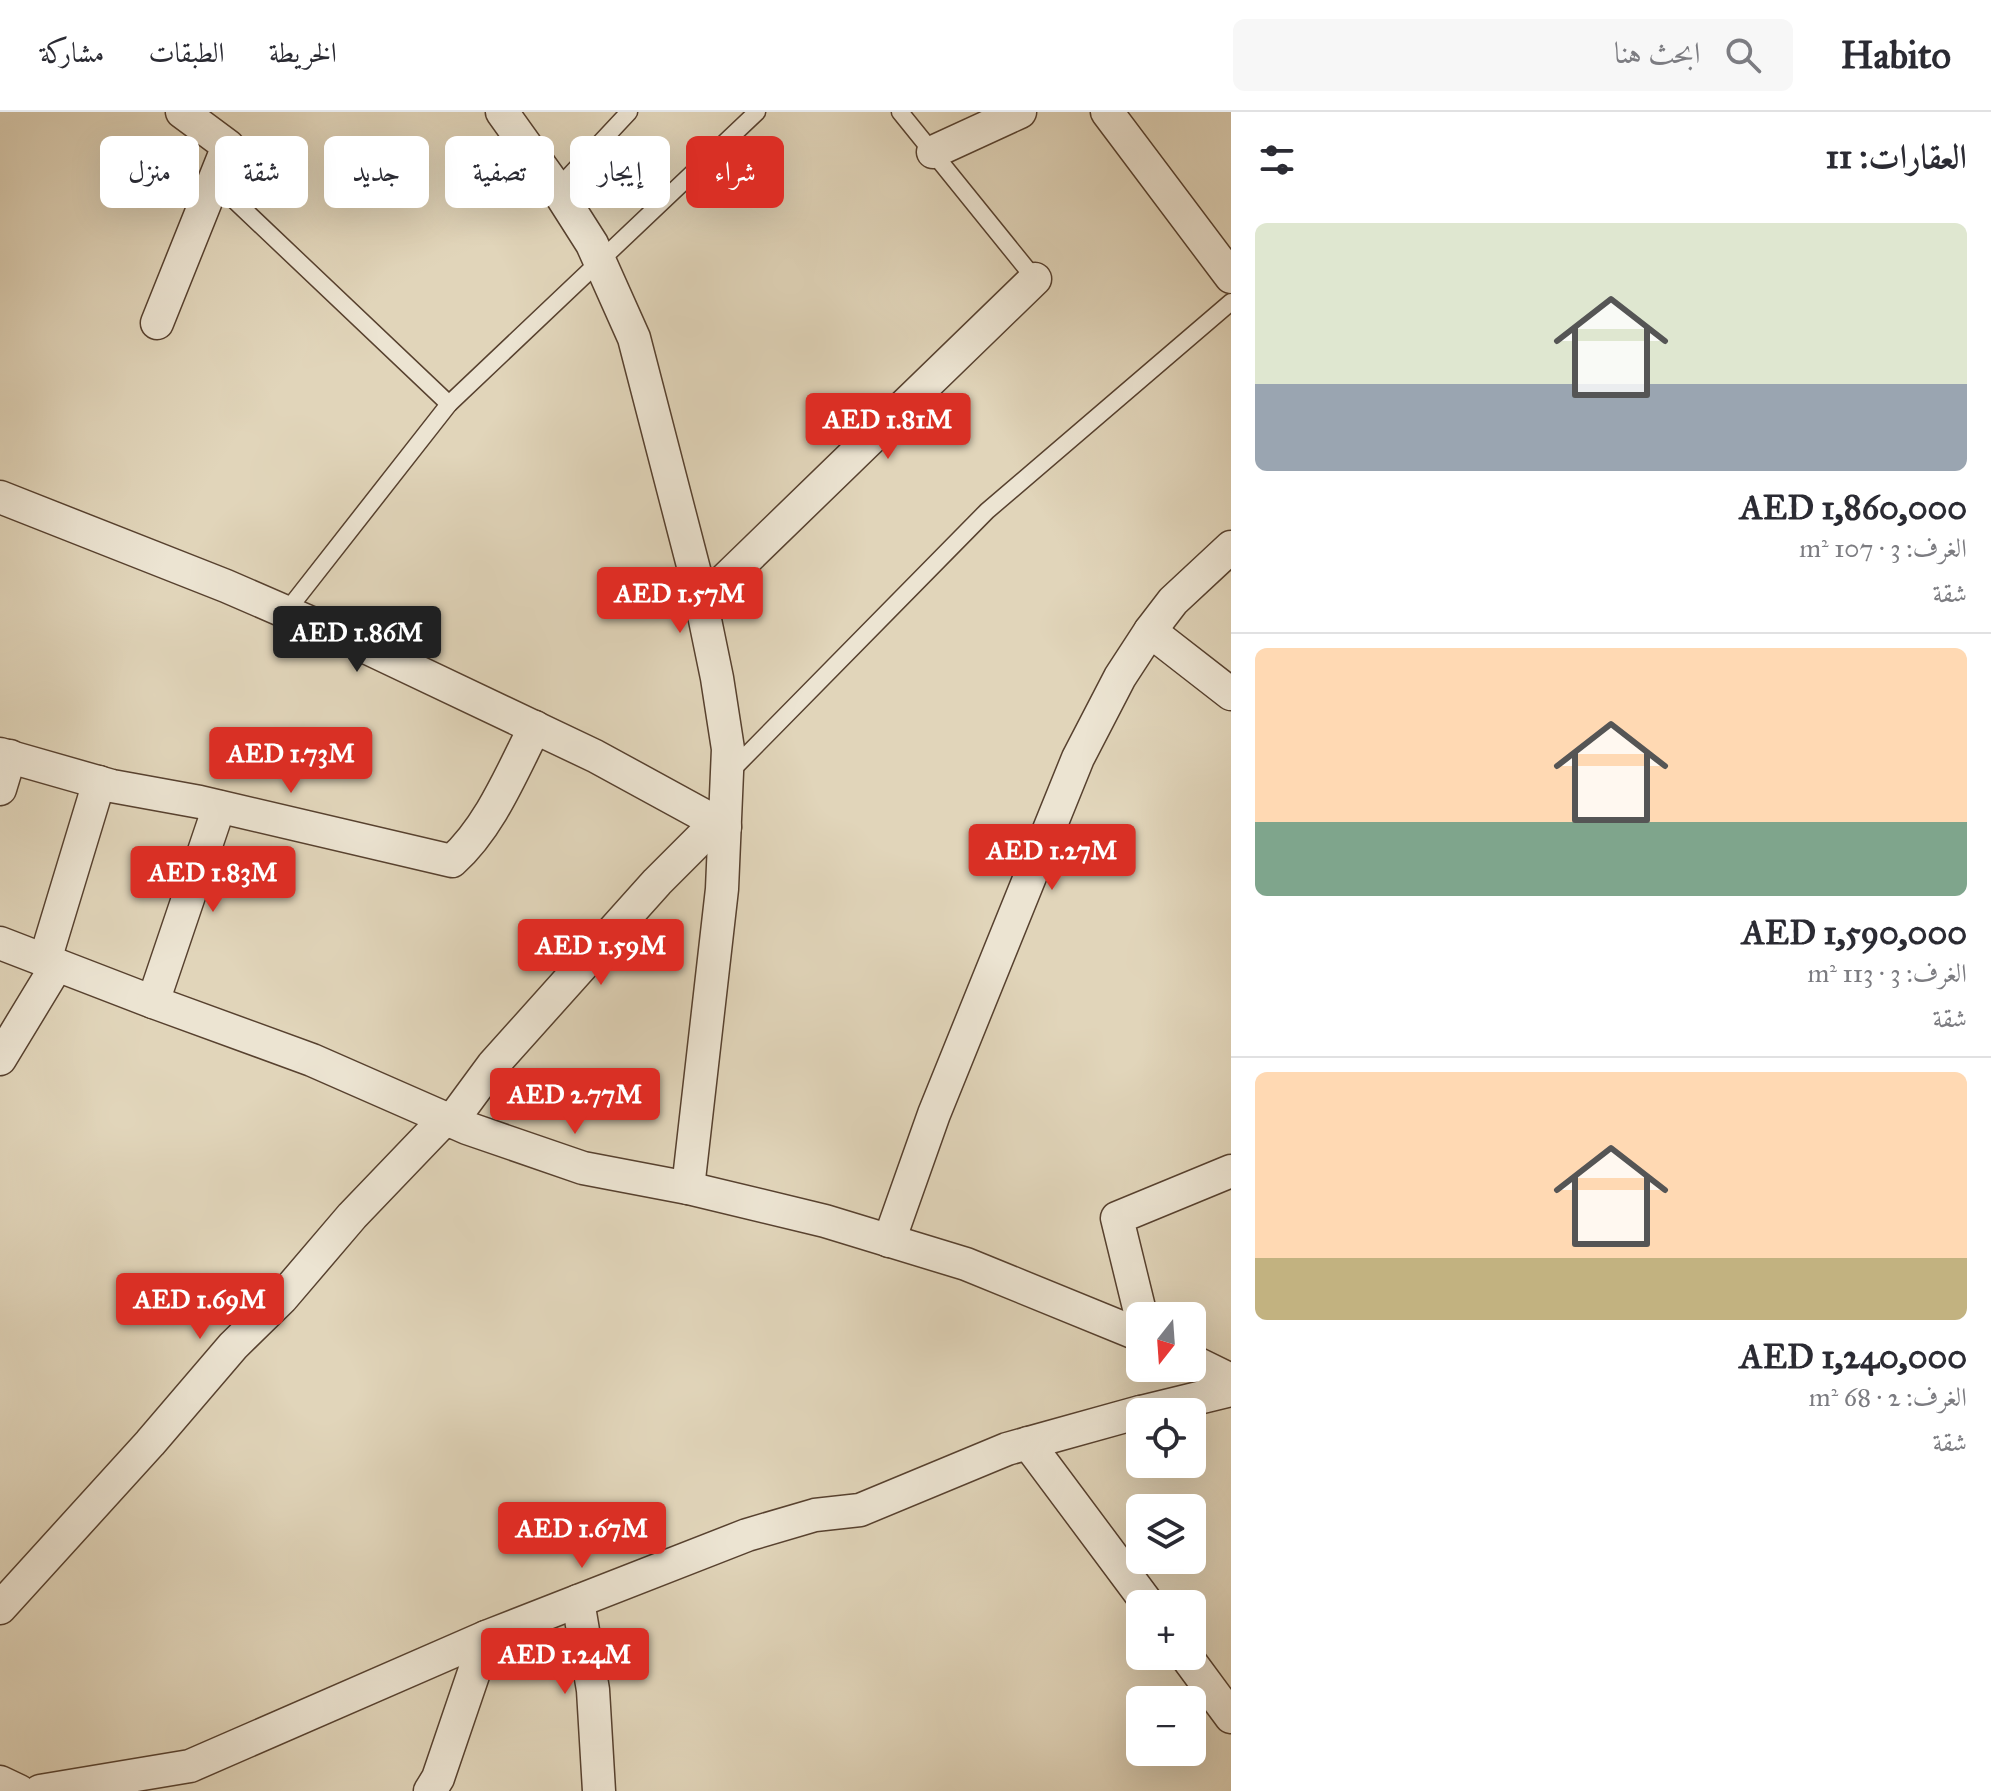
<!DOCTYPE html>
<html lang="ar">
<meta charset="utf-8">
<style>
:root{--surface:#fff;--page:#f7f7f7;--text:#2b2b33;--muted:#7c7c81;--line:#e1e1e2;--accent:#d93025}
body{margin:0;font-family:"IM FELL Great Primer",Amiri,serif;background:var(--page);color:var(--text);direction:rtl;height:100vh;display:flex;flex-direction:column;font-size:30px;white-space:nowrap}
*{box-sizing:border-box;margin:0}
p{font-size:26px;color:var(--muted)}
.icon{flex:none;width:44px;height:44px;fill:none;stroke:currentColor;stroke-width:2;stroke-linecap:round;stroke-linejoin:round}
.map{position:relative;flex:1;overflow:hidden;direction:ltr}
.details{display:flex;flex-direction:column;background:var(--surface);width:760px}
.details>*{flex:none}
.top-card{position:absolute;left:24px;top:24px;width:760px;height:72px;direction:rtl;display:flex;gap:16px}
.needle{width:52px;rotate:197deg}
.fabs{position:absolute;left:1126px;top:1190px;display:grid;gap:16px}
.fabs a{display:grid;place-items:center;width:80px;height:80px;border-radius:12px;background:var(--surface);box-shadow:0 8px 32px #0002;font-size:40px}
.price{position:absolute;translate:-50% -68px;padding:0 18px;border-radius:8px;background:var(--accent);color:#fff;font-size:26px;line-height:52px;filter:drop-shadow(0 2px 4px #0008)}
.price::after{content:'';position:absolute;left:50%;top:48px;width:24px;height:18px;margin-left:-12px;background:inherit;clip-path:polygon(0 0,100% 0,50% 100%)}
.price.on{background:#222;color:#fff}
ul{padding:0;list-style:none}
li{display:grid;align-content:center;gap:16px;height:424px;padding:0 24px}
li+li{border-top:2px solid var(--line)}
li span{display:grid;place-items:center;height:248px;border-radius:12px;color:#555}
li>.icon{margin-inline-start:auto}
span .icon{width:144px;height:144px;fill:#fffc;stroke-width:1}
li b{font-size:34px}
h2{display:flex;justify-content:space-between;align-items:center;height:96px;padding:0 24px;font-size:34px}
.chip{padding:0 28px;border-radius:12px;background:var(--surface);box-shadow:0 8px 32px #0002;font-size:28px;line-height:72px}
.chip.on{background:var(--accent);color:#fff}
header{display:flex;align-items:center;gap:48px;box-sizing:border-box;height:112px;padding:0 40px;background:var(--surface);border-bottom:2px solid var(--line)}
header strong{font-size:38px}
nav{display:flex;gap:44px;margin-inline-start:auto;font-size:28px}
.search{width:560px;height:72px;background:var(--page);display:flex;align-items:center;gap:20px;box-sizing:border-box;padding:0 28px;border-radius:12px;color:var(--muted);font-size:30px}
main{display:flex;flex:1;min-height:0}
.map>svg:first-child{display:block}
.lines{fill:none;stroke-linecap:round;stroke-linejoin:round}
.lane-casing{stroke:#57412f;stroke-width:19}
.street-casing{stroke:#57412f;stroke-width:35}
.lane{stroke:#ece4d2;stroke-width:16}
.street{stroke:#ece4d2;stroke-width:32}
</style>
<header>
<strong>Habito</strong>
<div class="search"><svg class="icon" aria-label="search" viewBox="0 0 24 24"><circle cx="10" cy="10" r="6"/><path d="M15 15l6 6"/></svg>ابحث هنا</div>
<nav><a>الخريطة</a><a>الطبقات</a><a>مشاركة</a></nav>
</header>
<main>
<section class="details">
<h2>العقارات: 11<svg class="icon" aria-label="filters" viewBox="0 0 24 24"><path d="M4 7h16M4 17h16"/><circle cx="9" cy="7" r="2"/><circle cx="15" cy="17" r="2"/></svg></h2>
<ul>
<li><span style="background:linear-gradient(#dfe7d0 65%,#9aa5b1 0)"><svg class="icon" aria-label="home" viewBox="0 0 24 24"><path d="M3 11l9-7 9 7M6 9v11h12V9"/></svg></span><div><b>AED 1,860,000</b><p>الغرف: 3 · 107 m²</p><p>شقة</p></div></li>
<li><span style="background:linear-gradient(#ffd9b3 70%,#7fa58c 0)"><svg class="icon" aria-label="home" viewBox="0 0 24 24"><path d="M3 11l9-7 9 7M6 9v11h12V9"/></svg></span><div><b>AED 1,590,000</b><p>الغرف: 3 · 113 m²</p><p>شقة</p></div></li>
<li><span style="background:linear-gradient(#ffd9b3 75%,#c2b280 0)"><svg class="icon" aria-label="home" viewBox="0 0 24 24"><path d="M3 11l9-7 9 7M6 9v11h12V9"/></svg></span><div><b>AED 1,240,000</b><p>الغرف: 2 · 68 m²</p><p>شقة</p></div></li>
</ul>
</section>
<div class="map">
<svg width="1231" height="1679" viewBox="0 0 1231 1679">
<rect width="100%" height="100%" fill="#e1d5ba"/>
<filter id="stains"><feTurbulence type="fractalNoise" baseFrequency=".0025" numOctaves="4"/><feColorMatrix values="0 0 0 0 .2 0 0 0 0 .09 0 0 0 0 .02 0 0 0 .5 -.17"/></filter>
<radialGradient id="worn" r=".72"><stop offset=".6" stop-color="#630" stop-opacity="0"/><stop offset="1" stop-color="#630" stop-opacity=".3"/></radialGradient>
<g class="lines">
<g class="lane-casing">
<g id="lane">
<polyline points="900,0 1035,167"/>
<polyline points="214,69 449,292"/>
<polyline points="557,77 629,0"/>
<polyline points="286,500 449,292 757,0"/>
<polyline points="731,659 987,399 1231,190"/>
</g>
</g>
<g class="street-casing">
<g id="street">
<polyline points="502,0 557,77 592,132 634,226 697,469 717,566 728,637 722,777 688,1076"/>
<polyline points="1107,0 1231,165"/>
<polyline points="933,40 1020,0"/>
<polyline points="157,211 228,34 182,0"/>
<polyline points="0,385 226,474 355,530 595,644 725,715"/>
<polyline points="702,490 1035,167"/>
<polyline points="1150,519 1231,582"/>
<path d="M0 642 112 674 200 690 452 749C490 715 512 660 535 615"/>
<polyline points="0,677 10,644"/>
<polyline points="0,831 153,890 312,948 467,1016 583,1056 688,1076 825,1109 966,1152 1140,1223"/>
<polyline points="45,848 99,670"/>
<polyline points="153,890 219,695"/>
<polyline points="0,947 57,853"/>
<polyline points="451,1010 493,953 657,770 717,710"/>
<polyline points="889,1129 934,1002 1078,646 1120,565 1150,519 1173,489 1231,435"/>
<polyline points="1141,1204 1117,1106 1231,1059"/>
<polyline points="1192,1249 1231,1268"/>
<polyline points="1141,1300 1231,1278"/>
<polyline points="1028,1331 1148,1492"/>
<polyline points="578,1489 593,1578 599,1679"/>
<polyline points="0,1496 150,1331 233,1234 282,1186 352,1104 445,1007"/>
<polyline points="1186,1544 1231,1605"/>
<polyline points="0,1670 19,1679"/>
<polyline points="40,1679 190,1654 486,1525 747,1423 815,1403 860,1398 1007,1337 1140,1300"/>
<polyline points="430,1679 438,1666 486,1525"/>
</g>
</g>
<use href="#lane" class="lane"/>
<use href="#street" class="street"/>
</g>
<rect width="100%" height="100%" filter="url(#stains)"/>
<rect width="100%" height="100%" fill="url(#worn)"/>
</svg>
<div class="fabs">
<a><svg class="needle" viewBox="-14 -14 28 28"><path d="M0-13l5 13h-10z" fill="#e53935"/><path d="M0 13l5-13h-10z" fill="#7c7c81"/></svg></a>
<a><svg class="icon" aria-label="locate" viewBox="0 0 24 24"><circle cx="12" cy="12" r="6"/><path d="M12 2v4M12 18v4M2 12h4M18 12h4"/></svg></a>
<a><svg class="icon" aria-label="layers" viewBox="0 0 24 24"><path d="M12 4l9 5-9 5-9-5zM3 14l9 5 9-5"/></svg></a>
<a>+</a>
<a>−</a>
</div>
<b class="price" style="left:888px;top:349px">AED 1.81M</b>
<b class="price" style="left:680px;top:523px">AED 1.57M</b>
<b class="price on" style="left:357px;top:562px">AED 1.86M</b>
<b class="price" style="left:291px;top:683px">AED 1.73M</b>
<b class="price" style="left:1052px;top:780px">AED 1.27M</b>
<b class="price" style="left:213px;top:802px">AED 1.83M</b>
<b class="price" style="left:601px;top:875px">AED 1.59M</b>
<b class="price" style="left:575px;top:1024px">AED 2.77M</b>
<b class="price" style="left:200px;top:1229px">AED 1.69M</b>
<b class="price" style="left:582px;top:1458px">AED 1.67M</b>
<b class="price" style="left:565px;top:1584px">AED 1.24M</b>
<div class="top-card">
<a class="chip on">شراء</a>
<a class="chip">إيجار</a>
<a class="chip">تصفية</a>
<a class="chip">جديد</a>
<a class="chip">شقة</a>
<a class="chip">منزل</a>
</div>
</div>
</main>
